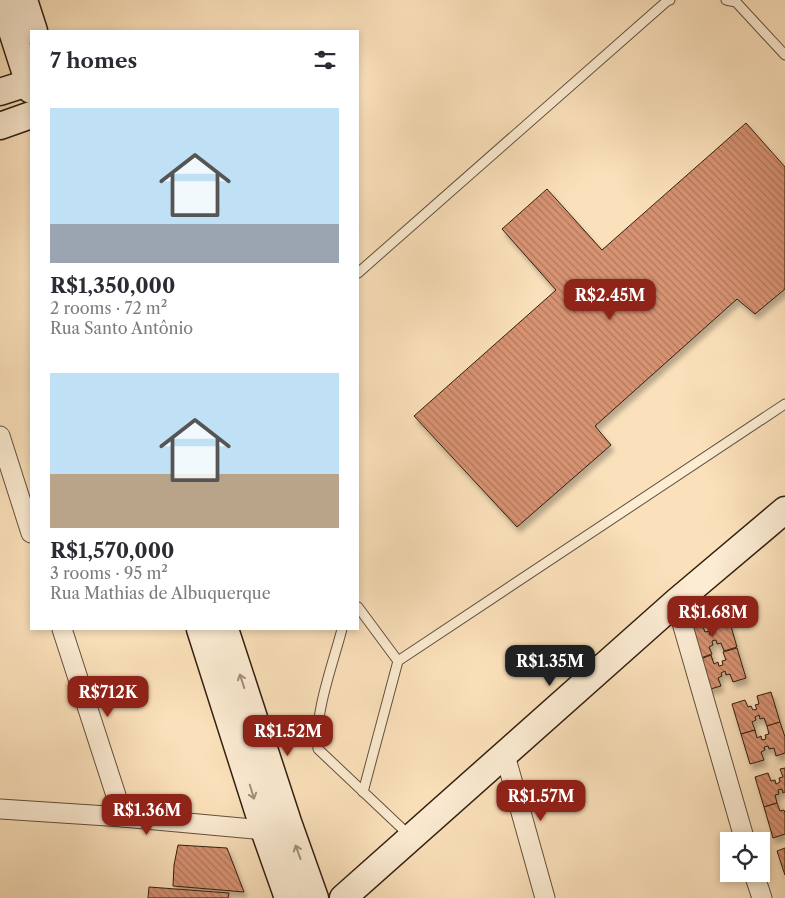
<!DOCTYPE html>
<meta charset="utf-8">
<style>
:root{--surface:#fff;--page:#f2f2f3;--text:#2b2b33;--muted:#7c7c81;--accent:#8f2418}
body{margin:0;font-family:"Libre Caslon Text",serif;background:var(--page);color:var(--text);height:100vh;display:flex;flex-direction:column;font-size:19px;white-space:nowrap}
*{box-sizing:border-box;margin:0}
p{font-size:16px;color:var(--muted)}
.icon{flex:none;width:28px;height:28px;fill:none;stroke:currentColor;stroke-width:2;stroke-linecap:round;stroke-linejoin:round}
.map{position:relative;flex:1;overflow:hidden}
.details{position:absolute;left:30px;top:30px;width:329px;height:600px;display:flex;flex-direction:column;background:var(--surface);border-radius:0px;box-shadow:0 2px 8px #0003}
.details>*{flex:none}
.fabs{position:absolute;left:720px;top:832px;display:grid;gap:10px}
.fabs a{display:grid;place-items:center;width:50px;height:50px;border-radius:0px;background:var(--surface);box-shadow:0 2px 8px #0003;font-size:25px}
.price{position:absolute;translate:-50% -42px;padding:0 11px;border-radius:10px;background:var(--accent);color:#fff;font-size:16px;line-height:32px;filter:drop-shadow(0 1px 2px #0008)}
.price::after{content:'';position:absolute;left:50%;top:30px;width:15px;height:11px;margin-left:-8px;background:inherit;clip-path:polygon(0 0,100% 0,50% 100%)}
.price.on{background:#222;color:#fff}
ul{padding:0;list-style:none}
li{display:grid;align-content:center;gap:10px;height:265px;padding:0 20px}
li span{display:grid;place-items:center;height:155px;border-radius:0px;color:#555}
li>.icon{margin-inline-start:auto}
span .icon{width:90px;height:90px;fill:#fffc;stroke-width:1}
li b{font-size:21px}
h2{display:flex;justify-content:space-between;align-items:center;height:60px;padding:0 20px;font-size:21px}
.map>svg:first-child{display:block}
.building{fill:url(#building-back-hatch);stroke:#321f0f;filter:url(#shadow)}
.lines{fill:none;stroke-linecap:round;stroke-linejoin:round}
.lane-casing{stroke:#64503a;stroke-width:11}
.street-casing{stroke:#64503a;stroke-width:21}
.secondary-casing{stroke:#321f0f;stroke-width:29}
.lane{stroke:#fcecd3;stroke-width:9}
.street{stroke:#fcecd3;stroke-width:19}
.secondary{stroke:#fcecd3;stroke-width:26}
.oneway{stroke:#a1907b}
</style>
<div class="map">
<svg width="785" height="898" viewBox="0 0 785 898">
<defs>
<pattern id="building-back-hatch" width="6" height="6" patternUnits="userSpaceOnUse" patternTransform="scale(1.25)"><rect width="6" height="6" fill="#d79272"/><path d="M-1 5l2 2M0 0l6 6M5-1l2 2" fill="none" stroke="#af775c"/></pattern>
<filter id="shadow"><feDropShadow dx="3" dy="5.5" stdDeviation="2.5" flood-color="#0004"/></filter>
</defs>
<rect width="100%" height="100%" fill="#fbe1bb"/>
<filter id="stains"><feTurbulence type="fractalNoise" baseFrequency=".004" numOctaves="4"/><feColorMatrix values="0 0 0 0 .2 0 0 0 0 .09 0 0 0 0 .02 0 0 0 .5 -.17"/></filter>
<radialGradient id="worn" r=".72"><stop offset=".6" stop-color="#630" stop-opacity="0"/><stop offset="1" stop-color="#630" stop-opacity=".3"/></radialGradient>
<g class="building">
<polygon points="746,123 785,167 785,289 755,314 737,299 595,426 611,445 517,527 414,416 556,290 502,229 547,189 602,250"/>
<polygon points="728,616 737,647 724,651 721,643 717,644 716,640 712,641 713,645 709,647 712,654 698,659 689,629 702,624 705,632 709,631 710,635 714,634 713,630 717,629 714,621"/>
<polygon points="737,648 746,678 733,682 730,674 726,675 725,671 721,673 722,676 718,678 721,686 707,690 698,660 711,655 714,664 718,662 719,666 723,665 722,661 726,660 723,652"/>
<polygon points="771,692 780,722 767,726 764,718 760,719 759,715 755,717 756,720 752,722 755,730 741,734 732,704 745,700 748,707 751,706 753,710 757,709 755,705 759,704 757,696"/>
<polygon points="780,722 785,737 785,753 776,756 774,748 769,749 768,746 764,747 765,750 761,752 764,760 750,764 741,734 755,730 757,738 761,736 762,740 766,739 765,735 769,734 767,726"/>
<polygon points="785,768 785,792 783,793 782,789 778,790 779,794 775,795 777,803 764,807 755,777 768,773 771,781 775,780 776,784 780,782 779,778 783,777 780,769"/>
<polygon points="777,803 780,811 784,810 785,813 785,834 773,838 764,807"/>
<polygon points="178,845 227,848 244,892 173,886 174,865"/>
<polygon points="785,848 785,875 777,851"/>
<polygon points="149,887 229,893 228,898 148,898"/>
</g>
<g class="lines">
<g class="lane-casing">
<g id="lane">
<polyline points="726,0 736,2 785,55"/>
<polyline points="358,273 667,1 670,0"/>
<polyline points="358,607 398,661"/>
<path d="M342 629C333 664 314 713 318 749L410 836"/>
<polyline points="363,792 398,661 785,404"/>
</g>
</g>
<g class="street-casing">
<g id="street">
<polyline points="0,436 31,533"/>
<polyline points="676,602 745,841"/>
<polyline points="62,629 123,817"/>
<polyline points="505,755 545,898"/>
<polyline points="0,809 123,817 264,830 275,827"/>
<polyline points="754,874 762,898"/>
</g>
</g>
<g class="secondary-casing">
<g id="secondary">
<polyline points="2,0 31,90"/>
<polyline points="24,0 34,31"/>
<polyline points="0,92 31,82"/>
<polyline points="0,126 31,115"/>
<polyline points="200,629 264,830 288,898"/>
<polyline points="225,629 288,822 315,898"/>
<polyline points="343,898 676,602 785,510"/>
</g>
</g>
<use href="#lane" class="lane"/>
<use href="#street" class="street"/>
<use href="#secondary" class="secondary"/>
</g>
<defs><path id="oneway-shaft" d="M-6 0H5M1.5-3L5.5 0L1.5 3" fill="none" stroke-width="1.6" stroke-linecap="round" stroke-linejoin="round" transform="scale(1.25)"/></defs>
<g class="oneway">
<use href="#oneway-shaft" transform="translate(242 681) rotate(-108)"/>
<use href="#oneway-shaft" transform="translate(252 792) rotate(73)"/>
<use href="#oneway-shaft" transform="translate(298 852) rotate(-110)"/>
</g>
<rect width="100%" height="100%" filter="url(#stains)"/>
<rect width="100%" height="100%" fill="url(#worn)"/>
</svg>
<div class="fabs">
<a><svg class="icon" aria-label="locate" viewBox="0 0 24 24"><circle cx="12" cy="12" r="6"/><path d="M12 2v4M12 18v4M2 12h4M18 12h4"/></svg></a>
</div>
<b class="price" style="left:610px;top:321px">R$2.45M</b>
<b class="price" style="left:713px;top:638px">R$1.68M</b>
<b class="price on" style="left:550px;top:687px">R$1.35M</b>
<b class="price" style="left:108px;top:718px">R$712K</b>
<b class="price" style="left:288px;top:757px">R$1.52M</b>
<b class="price" style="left:541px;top:822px">R$1.57M</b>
<b class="price" style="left:147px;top:836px">R$1.36M</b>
<section class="details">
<h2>7 homes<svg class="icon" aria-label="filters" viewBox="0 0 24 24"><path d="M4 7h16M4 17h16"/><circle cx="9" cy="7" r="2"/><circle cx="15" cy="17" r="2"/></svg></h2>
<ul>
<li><span style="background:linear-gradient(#bfe0f5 75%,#9aa5b1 0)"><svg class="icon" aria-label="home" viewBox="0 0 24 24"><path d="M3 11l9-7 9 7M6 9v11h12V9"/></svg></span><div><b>R$1,350,000</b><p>2 rooms · 72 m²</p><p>Rua Santo Antônio</p></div></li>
<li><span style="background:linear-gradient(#bfe0f5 65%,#b9a48a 0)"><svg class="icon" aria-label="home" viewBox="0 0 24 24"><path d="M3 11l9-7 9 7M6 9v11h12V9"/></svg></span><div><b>R$1,570,000</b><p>3 rooms · 95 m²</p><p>Rua Mathias de Albuquerque</p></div></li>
</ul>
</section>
</div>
